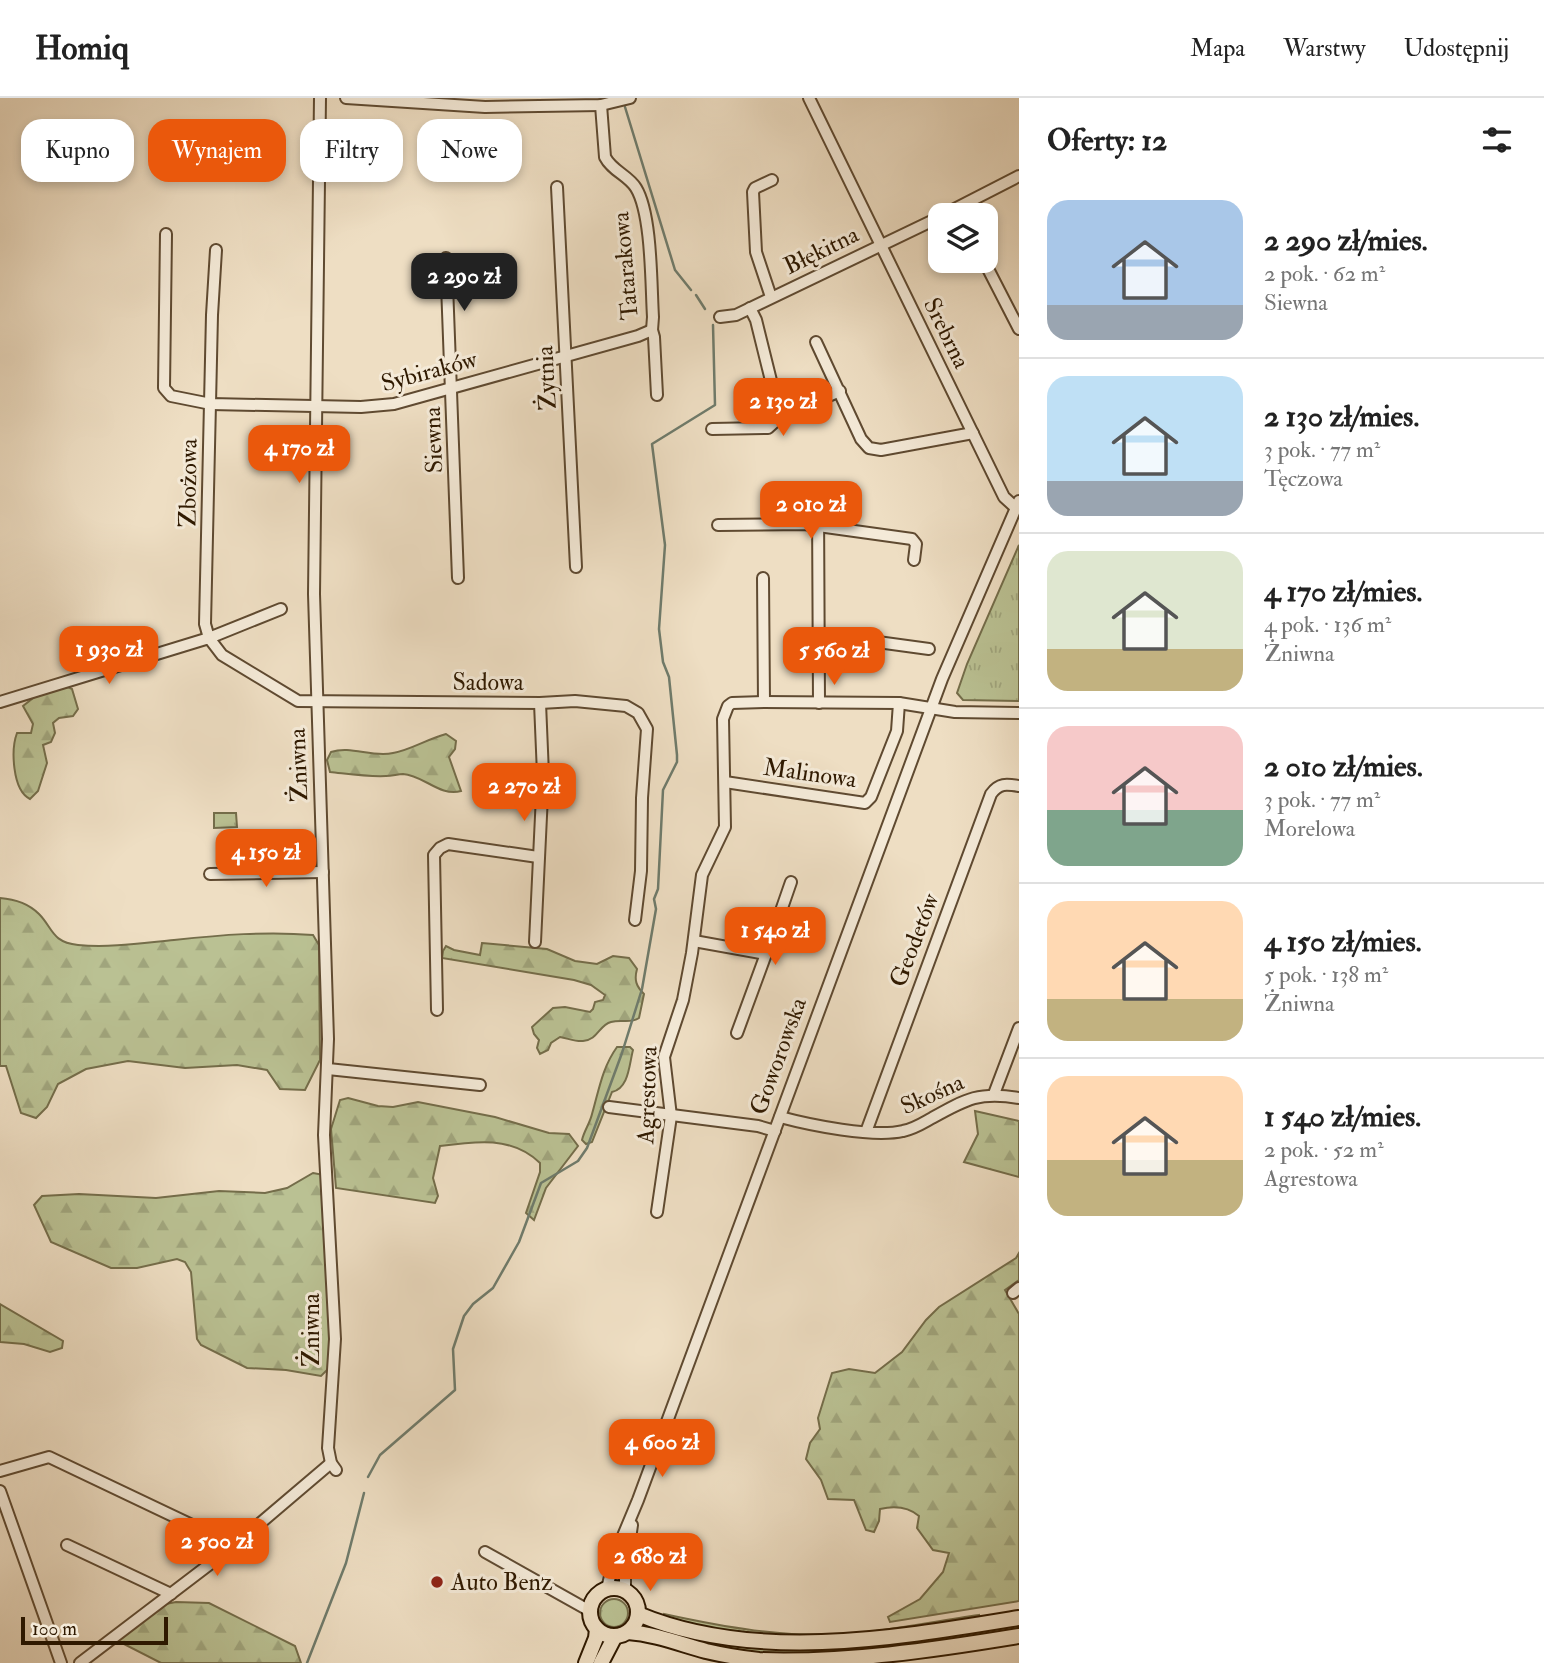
<!DOCTYPE html>
<html lang="pl">
<meta charset="utf-8">
<style>
:root{--surface:#fff;--page:#f6f6f6;--text:#222;--muted:#767676;--line:#e0e0e0;--accent:#ea580c}
body{margin:0;font-family:"IM FELL Double Pica",serif;background:var(--page);color:var(--text);height:100vh;display:flex;flex-direction:column;font-size:26px;white-space:nowrap}
*{box-sizing:border-box;margin:0}
p{font-size:23px;color:var(--muted)}
.icon{flex:none;width:38px;height:38px;fill:none;stroke:currentColor;stroke-width:2;stroke-linecap:round;stroke-linejoin:round}
.map{position:relative;flex:1;overflow:hidden}
.drawer{display:flex;flex-direction:column;background:var(--surface);width:525px}
.drawer>*{flex:none}
.banner{position:absolute;left:21px;top:21px;width:665px;height:63px;display:flex;gap:14px}
.fabs{position:absolute;left:928px;top:105px;display:grid;gap:14px}
.fabs a{display:grid;place-items:center;width:70px;height:70px;border-radius:14px;background:var(--surface);box-shadow:0 4px 10px #0003;font-size:35px}
.scale{position:absolute;left:21px;bottom:18px;width:147px;box-sizing:border-box;padding-left:7px;border:4px solid #2f1900;border-top:0;font-size:19px;line-height:24px;white-space:nowrap;color:#2f1900;-webkit-text-stroke:5px #f4ead8;paint-order:stroke}
.price{position:absolute;translate:-50% -60px;padding:0 16px;border-radius:14px;background:var(--accent);color:#fff;font-size:23px;line-height:46px;filter:drop-shadow(0 2px 4px #0008)}
.price::after{content:'';position:absolute;left:50%;top:42px;width:21px;height:16px;margin-left:-10px;background:inherit;clip-path:polygon(0 0,100% 0,50% 100%)}
.price.current{background:#222;color:#fff}
ul{padding:0;list-style:none}
li{display:flex;align-items:center;gap:21px;height:175px;padding:0 28px}
li+li{border-top:2px solid var(--line)}
li span{display:grid;place-items:center;flex:none;width:196px;height:140px;border-radius:21px;color:#555}
li>.icon{margin-inline-start:auto}
span .icon{width:84px;height:84px;fill:#fffc;stroke-width:1}
li b{font-size:30px}
h2{display:flex;justify-content:space-between;align-items:center;height:84px;padding:0 28px;font-size:30px}
.chip{padding:0 24px;border-radius:21px;background:var(--surface);box-shadow:0 4px 10px #0003;font-size:24px;line-height:63px}
.chip.current{background:var(--accent);color:#fff}
header{display:flex;align-items:center;gap:42px;box-sizing:border-box;height:98px;padding:0 35px;background:var(--surface);border-bottom:2px solid var(--line)}
header strong{font-size:33px}
nav{display:flex;gap:38px;margin-inline-start:auto;font-size:24px}
main{display:flex;flex:1;min-height:0}
.map>svg:first-child{display:block}
.grass{fill:url(#grass-tufts);stroke:#746d4a;stroke-width:2}
.forest{fill:url(#forest-firs);stroke:#746d4a;stroke-width:2}
.lines{fill:none;stroke-linecap:round;stroke-linejoin:round}
.stream{stroke:#6f7b6b;stroke-width:2.5}
.minor-casing{stroke:#5f4a31;stroke-width:14}
.major-casing{stroke:#2f1900;stroke-width:18}
.minor{stroke:#f4ead8;stroke-width:10}
.major{stroke:#eedec3;stroke-width:14}
.poi-dot{fill:#8f2418;stroke:#f4ead8;stroke-width:2.5}
.labels{text-anchor:middle;stroke-width:6;stroke-linejoin:round;paint-order:stroke}
.street-label{font-size:24px;fill:#2f1900;stroke:#f4ead8}
.poi-label{font-size:24px;fill:#2f1900;stroke:#f4ead8;text-anchor:start}
</style>
<header>
<strong>Homiq</strong>
<nav><a>Mapa</a><a>Warstwy</a><a>Udostępnij</a></nav>
</header>
<main>
<div class="map">
<svg width="1019" height="1565" viewBox="0 0 1019 1565">
<defs>
<pattern id="grass-tufts" width="24" height="20" patternUnits="userSpaceOnUse" patternTransform="scale(1.75)"><rect width="24" height="20" fill="#bac193"/><path d="M3 7l-1-3M5 7V3M7 7l1-3M15 17l-1-3M17 17v-4M19 17l1-3" fill="none" stroke="#a0a57d"/></pattern>
<pattern id="forest-firs" width="22" height="20" patternUnits="userSpaceOnUse" patternTransform="scale(1.75)"><rect width="22" height="20" fill="#bac193"/><path d="M5 1l3.5 6h-7zM16 11l3.5 6h-7z" fill="#a0a57d"/></pattern>
</defs>
<rect width="100%" height="100%" fill="#eedec3"/>
<filter id="stains"><feTurbulence type="fractalNoise" baseFrequency=".00286" numOctaves="4"/><feColorMatrix values="0 0 0 0 .2 0 0 0 0 .09 0 0 0 0 .02 0 0 0 .5 -.17"/></filter>
<radialGradient id="worn" r=".72"><stop offset=".6" stop-color="#630" stop-opacity="0"/><stop offset="1" stop-color="#630" stop-opacity=".3"/></radialGradient>
<g class="grass">
<polygon points="1019,447 1019,603 963,602 957,595 967,566"/>
<polygon points="214,715 236,715 237,729 214,730"/>
<circle cx="614" cy="1515" r="14"/>
<path d="M664 1516C724 1529 784 1540 846 1536 890 1533 935 1523 979 1517V1520L845 1540 740 1536 662 1521Z"/>
<polygon points="642,1524 772,1550 827,1553 967,1534 1019,1524 1019,1531 968,1541 826,1560 771,1558 716,1549 641,1529"/>
</g>
<g class="forest">
<path d="M68 589 72 591 78 611 73 618 59 620 53 625 55 635 51 644 43 647 47 665 38 693 30 701C12 692 11 651 17 635H31L33 626 23 608 37 597Z"/>
<path d="M446 636 456 643 455 651 449 659 461 693C440 699 423 677 403 676 398 676 392 678 386 678 368 679 349 676 330 674L327 662 331 654C351 647 372 660 393 655 411 652 427 641 446 636Z"/>
<path d="M0 800C14 801 29 806 39 816 53 830 51 844 78 847 110 850 143 845 174 842 220 837 267 833 313 837L319 847 320 962 305 992 280 991 267 972 237 967 185 970 128 963 86 971 58 986 47 1009 36 1020 21 1015 6 968H0Z"/>
<path d="M482 845 547 851 575 863 597 866 613 858 629 860 637 871C634 882 636 888 644 896L639 920C630 926 622 921 611 924 599 927 598 942 583 943 576 944 567 940 560 939L551 945 548 952 540 956 537 950 539 942 534 936 532 929 553 910 565 909 590 914 593 911 595 904 603 902 605 897 591 887 574 882 442 860 443 853 446 848 454 852 480 857Z"/>
<path d="M617 949H630L633 952C629 967 629 990 612 994L592 1044 586 1046 582 1042C584 1033 590 1025 592 1016 599 992 602 970 617 949Z"/>
<path d="M348 1000 378 1008 393 1009 418 1004 495 1019 549 1035 569 1036 578 1048 546 1090 534 1122 526 1115 540 1074V1065C512 1038 476 1043 440 1048L433 1080 438 1098 435 1105 336 1090 331 1031 340 1002Z"/>
<polygon points="975,1013 1019,1023 1019,1079 964,1064 978,1036"/>
<polygon points="313,1075 324,1077 331,1241 329,1270 321,1278 286,1272 247,1270 201,1247 197,1241 191,1174 185,1164 177,1161 137,1170 111,1170 51,1144 34,1107 42,1098 79,1096 156,1100 219,1093 265,1095 287,1090"/>
<path d="M1019 1155V1182L1005 1192 1019 1216V1503L890 1524 888 1519 920 1501 943 1474 949 1455 933 1452 917 1430 919 1418C907 1408 893 1408 880 1411L879 1423 874 1434 866 1432 854 1402 828 1401 821 1382 806 1361 810 1345 820 1331 818 1320 832 1275 849 1271 875 1275 902 1254 926 1222 939 1209 1016 1160Z"/>
<polygon points="0,1206 63,1243 62,1250 50,1254 24,1246 0,1244"/>
<polygon points="176,1504 209,1505 295,1548 301,1565 161,1565 114,1541 150,1509"/>
</g>
<g class="lines">
<g class="stream">
<polyline points="625,9 675,172 691,192"/>
<polyline points="696,197 705,211"/>
<polyline points="368,1379 380,1357 455,1292 453,1251 464,1218 473,1206 493,1190 519,1144 541,1085 578,1063 587,1050 622,955 642,891 656,811 654,801 658,791 663,692 677,664 677,657 669,579 663,564 659,531 665,447 652,346 715,307 713,227"/>
<polyline points="307,1565 346,1465 364,1395"/>
</g>
<g class="minor-casing">
<g id="minor">
<polyline points="320,0 314,496 328,941 324,1037 335,1241 328,1350 331,1365 336,1372"/>
<polyline points="346,0 485,9 601,7 630,0"/>
<polyline points="809,0 1004,399 1016,410"/>
<path d="M601 7 605 59C612 73 628 77 636 90 652 116 651 187 653 219L652 232 654 239 657 297"/>
<polyline points="557,89 576,469"/>
<polyline points="943,117 1019,78"/>
<polyline points="166,136 164,290 171,298 211,306 361,309 394,306 638,238 652,232"/>
<polyline points="216,152 212,217 205,526 209,540 281,511"/>
<polyline points="446,160 458,480"/>
<polyline points="984,163 1019,231"/>
<polyline points="771,199 756,154 753,94 755,90 772,82"/>
<polyline points="750,210 756,222 780,319"/>
<polyline points="720,219 736,217 940,119"/>
<polyline points="816,244 861,341 869,350 881,352 973,335"/>
<polyline points="712,331 768,330 780,319 840,293"/>
<polyline points="818,407 819,605"/>
<polyline points="718,427 804,426 912,441 916,446 914,462"/>
<polyline points="763,480 764,604"/>
<polyline points="819,536 929,551"/>
<polyline points="0,604 209,540 222,557 298,603 540,605 575,603 626,608 638,615 647,631 642,700 641,773 635,822"/>
<polyline points="725,684 865,705 871,699 897,633 899,605"/>
<polyline points="210,776 323,774"/>
<polyline points="694,843 766,856 791,784"/>
<polyline points="535,844 543,676 540,605"/>
<polyline points="437,912 434,757 440,750 448,746 538,759"/>
<polyline points="737,935 766,856"/>
<polyline points="328,971 480,987"/>
<polyline points="994,996 1019,930"/>
<polyline points="609,1009 758,1028 775,1033"/>
<path d="M780 1019C810 1027 873 1040 903 1033 914 1031 923 1025 932 1020 966 1001 980 993 1019 1000"/>
<path d="M866 1034 991 696C999 685 1006 686 1019 688"/>
<polyline points="657,1114 671,1018 664,959 683,902 692,855 702,777 725,729 723,621 728,608 732,605 764,604 899,605 955,614 1019,615"/>
<polyline points="1013,1195 1019,1190"/>
<polyline points="0,1373 49,1359 234,1447"/>
<polyline points="0,1393 61,1565"/>
<polyline points="67,1447 171,1496"/>
<polyline points="485,1454 590,1513"/>
<polyline points="607,1491 615,1457 638,1402 942,581 1019,403"/>
<polyline points="625,1493 625,1475 632,1427"/>
<polyline points="80,1565 231,1450 331,1365"/>
</g>
</g>
<g class="major-casing">
<g id="major">
<circle cx="614" cy="1514" r="24"/>
<path d="M638 1516C755 1565 897 1540 1019 1520"/>
<path d="M628 1534C655 1536 680 1546 706 1553 723 1557 741 1560 759 1562 845 1565 934 1552 1019 1538"/>
<polyline points="586,1565 596,1540 597,1531"/>
<polyline points="601,1565 615,1538"/>
</g>
</g>
<use href="#minor" class="minor"/>
<use href="#major" class="major"/>
</g>
<circle class="poi-dot" cx="437" cy="1484" r="7"/>
<g class="labels">
<g class="street-label">
<text transform="translate(821 152) rotate(-26)" y="8">Błękitna</text>
<text transform="translate(625 168) rotate(-95)" y="8">Tatarakowa</text>
<text transform="translate(947 235) rotate(64)" y="8">Srebrna</text>
<text transform="translate(429 273) rotate(-15)" y="8">Sybiraków</text>
<text transform="translate(546 280) rotate(-93)" y="8">Żytnia</text>
<text transform="translate(433 342) rotate(-92)" y="8">Siewna</text>
<text transform="translate(188 385) rotate(-89)" y="8">Zbożowa</text>
<text x="488" y="592">Sadowa</text>
<text transform="translate(298 667) rotate(-92)" y="8">Żniwna</text>
<text transform="translate(810 675) rotate(8)" y="8">Malinowa</text>
<text transform="translate(914 842) rotate(-69)" y="8">Geodetów</text>
<text transform="translate(778 958) rotate(-70)" y="8">Goworowska</text>
<text transform="translate(932 996) rotate(-24)" y="8">Skośna</text>
<text transform="translate(647 997) rotate(-88)" y="8">Agrestowa</text>
<text transform="translate(311 1232) rotate(-90)" y="8">Żniwna</text>
</g>
<g class="poi-label">
<text x="451" y="1492">Auto Benz</text>
</g>
</g>
<rect width="100%" height="100%" filter="url(#stains)"/>
<rect width="100%" height="100%" fill="url(#worn)"/>
</svg>
<div class="fabs">
<a><svg class="icon" aria-label="layers" viewBox="0 0 24 24"><path d="M12 4l9 5-9 5-9-5zM3 14l9 5 9-5"/></svg></a>
</div>
<div class="scale">100 m</div>
<b class="price current" style="left:464px;top:215px">2 290 zł</b>
<b class="price" style="left:783px;top:340px">2 130 zł</b>
<b class="price" style="left:299px;top:387px">4 170 zł</b>
<b class="price" style="left:811px;top:443px">2 010 zł</b>
<b class="price" style="left:109px;top:588px">1 930 zł</b>
<b class="price" style="left:834px;top:589px">5 560 zł</b>
<b class="price" style="left:524px;top:725px">2 270 zł</b>
<b class="price" style="left:266px;top:791px">4 150 zł</b>
<b class="price" style="left:775px;top:869px">1 540 zł</b>
<b class="price" style="left:662px;top:1381px">4 600 zł</b>
<b class="price" style="left:217px;top:1480px">2 500 zł</b>
<b class="price" style="left:650px;top:1495px">2 680 zł</b>
<div class="banner">
<a class="chip">Kupno</a>
<a class="chip current">Wynajem</a>
<a class="chip">Filtry</a>
<a class="chip">Nowe</a>
</div>
</div>
<section class="drawer">
<h2>Oferty: 12<svg class="icon" aria-label="filters" viewBox="0 0 24 24"><path d="M4 7h16M4 17h16"/><circle cx="9" cy="7" r="2"/><circle cx="15" cy="17" r="2"/></svg></h2>
<ul>
<li><span style="background:linear-gradient(#a9c7e8 75%,#9aa5b1 0)"><svg class="icon" aria-label="home" viewBox="0 0 24 24"><path d="M3 11l9-7 9 7M6 9v11h12V9"/></svg></span><div><b>2 290 zł/mies.</b><p>2 pok. · 62 m²</p><p>Siewna</p></div></li>
<li><span style="background:linear-gradient(#bfe0f5 75%,#9aa5b1 0)"><svg class="icon" aria-label="home" viewBox="0 0 24 24"><path d="M3 11l9-7 9 7M6 9v11h12V9"/></svg></span><div><b>2 130 zł/mies.</b><p>3 pok. · 77 m²</p><p>Tęczowa</p></div></li>
<li><span style="background:linear-gradient(#dfe7d0 70%,#c2b280 0)"><svg class="icon" aria-label="home" viewBox="0 0 24 24"><path d="M3 11l9-7 9 7M6 9v11h12V9"/></svg></span><div><b>4 170 zł/mies.</b><p>4 pok. · 136 m²</p><p>Żniwna</p></div></li>
<li><span style="background:linear-gradient(#f6c9c9 60%,#7fa58c 0)"><svg class="icon" aria-label="home" viewBox="0 0 24 24"><path d="M3 11l9-7 9 7M6 9v11h12V9"/></svg></span><div><b>2 010 zł/mies.</b><p>3 pok. · 77 m²</p><p>Morelowa</p></div></li>
<li><span style="background:linear-gradient(#ffd9b3 70%,#c2b280 0)"><svg class="icon" aria-label="home" viewBox="0 0 24 24"><path d="M3 11l9-7 9 7M6 9v11h12V9"/></svg></span><div><b>4 150 zł/mies.</b><p>5 pok. · 138 m²</p><p>Żniwna</p></div></li>
<li><span style="background:linear-gradient(#ffd9b3 60%,#c2b280 0)"><svg class="icon" aria-label="home" viewBox="0 0 24 24"><path d="M3 11l9-7 9 7M6 9v11h12V9"/></svg></span><div><b>1 540 zł/mies.</b><p>2 pok. · 52 m²</p><p>Agrestowa</p></div></li>
</ul>
</section>
</main>
